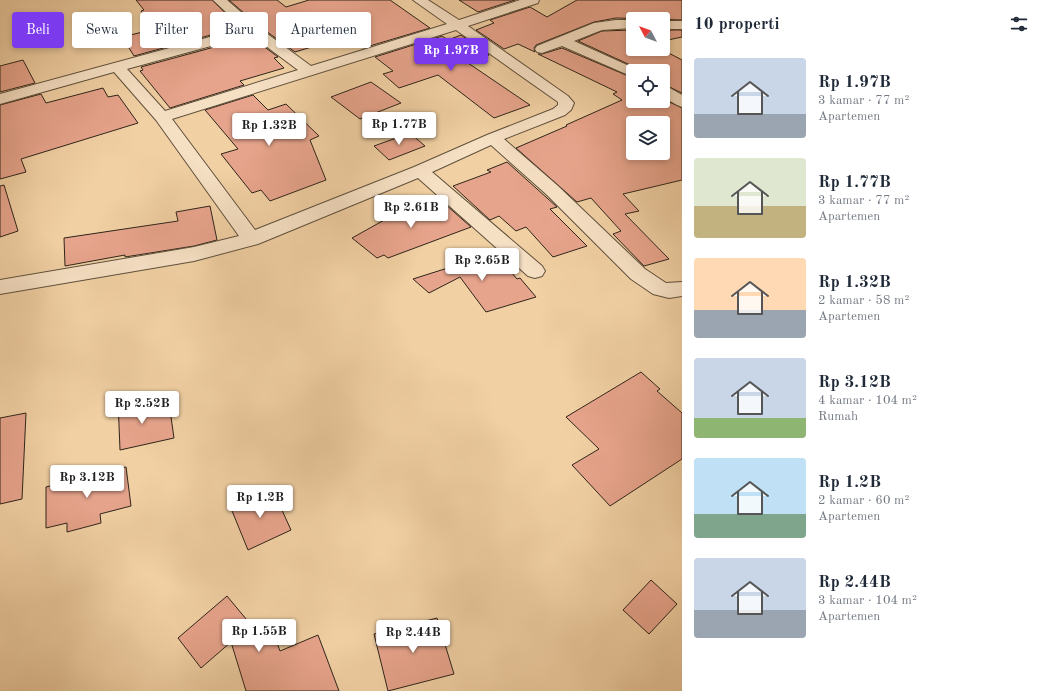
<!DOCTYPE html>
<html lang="id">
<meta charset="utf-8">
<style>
:root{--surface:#fff;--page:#f6f6f7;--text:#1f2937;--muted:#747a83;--accent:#7c3aed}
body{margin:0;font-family:"Old Standard TT",serif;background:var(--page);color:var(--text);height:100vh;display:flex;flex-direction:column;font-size:15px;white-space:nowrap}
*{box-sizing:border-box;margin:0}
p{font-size:13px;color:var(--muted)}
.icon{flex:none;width:22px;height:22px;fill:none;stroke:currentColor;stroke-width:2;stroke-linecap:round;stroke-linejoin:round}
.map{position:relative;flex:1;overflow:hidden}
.sheet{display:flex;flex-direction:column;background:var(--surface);width:360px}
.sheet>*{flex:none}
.hud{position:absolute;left:12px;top:12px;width:380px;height:36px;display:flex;gap:8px}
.needle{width:26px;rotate:311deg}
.fabs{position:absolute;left:626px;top:12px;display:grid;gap:8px}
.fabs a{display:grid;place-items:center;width:44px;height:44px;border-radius:4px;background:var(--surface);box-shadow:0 2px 6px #0003;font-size:20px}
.price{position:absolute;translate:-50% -34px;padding:0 9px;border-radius:4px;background:#fff;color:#222;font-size:13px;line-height:26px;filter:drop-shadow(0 1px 2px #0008)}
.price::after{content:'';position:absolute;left:50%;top:24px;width:12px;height:9px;margin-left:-6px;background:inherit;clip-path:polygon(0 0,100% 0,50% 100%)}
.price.active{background:var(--accent);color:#fff}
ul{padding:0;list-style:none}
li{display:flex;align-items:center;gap:12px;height:100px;padding:0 12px}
li span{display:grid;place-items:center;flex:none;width:112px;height:80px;border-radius:4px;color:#555}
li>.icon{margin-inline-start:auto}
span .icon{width:48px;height:48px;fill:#fffc;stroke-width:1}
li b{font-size:17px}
h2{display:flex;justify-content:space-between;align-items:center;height:48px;padding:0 12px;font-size:17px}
.pill{padding:0 14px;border-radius:4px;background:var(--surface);box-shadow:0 2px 6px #0003;font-size:14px;line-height:36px}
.pill.active{background:var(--accent);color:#fff}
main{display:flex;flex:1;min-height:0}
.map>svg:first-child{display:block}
.building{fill:#e7a48c;stroke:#2e251a;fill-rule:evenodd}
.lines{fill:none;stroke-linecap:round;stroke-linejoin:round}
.minor-casing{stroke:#5f503c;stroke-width:2}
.minor{fill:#f6e0c4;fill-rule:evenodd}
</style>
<main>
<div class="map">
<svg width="682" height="691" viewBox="0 0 682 691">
<rect width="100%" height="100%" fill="#f1d0a4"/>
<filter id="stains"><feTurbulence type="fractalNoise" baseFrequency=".005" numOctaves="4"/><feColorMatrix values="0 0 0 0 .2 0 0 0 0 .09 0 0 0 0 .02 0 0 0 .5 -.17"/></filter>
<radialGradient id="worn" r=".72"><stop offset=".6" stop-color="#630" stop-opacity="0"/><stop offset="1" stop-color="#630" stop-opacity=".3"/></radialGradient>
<g class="building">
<polygon points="136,0 212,0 240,27 134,56 122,37 155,29 141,11 144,10"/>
<polygon points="229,0 277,0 286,7 309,0 390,0 430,28 363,48 348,36 295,52 259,26"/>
<polygon points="459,0 515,0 478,12"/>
<polygon points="577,0 682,0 682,20 616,18 594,22 536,45 534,48 535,52 518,44 504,49 476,30 494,23 490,20 530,7 547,17"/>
<polygon points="633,30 633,49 661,49 682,60 682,93 663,84 663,71 640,71 639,69 578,41 602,31"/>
<polygon points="663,30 682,30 682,37 663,41"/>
<polygon points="461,35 489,55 468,63 530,105 494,118 438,75 399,88 383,74 393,71 375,57 442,36 448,40"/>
<polygon points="251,37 278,57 274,58 284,68 240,81 244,85 170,108 140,71 143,70 141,67"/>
<path d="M562 48 633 78V101H663V99L682 108V180L623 194 639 211 625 214 669 259 644 266 613 234 621 231 591 198 577 202 516 148 567 126 566 125 622 100 613 94 617 92 538 54H542ZM633 123H663V153H633Z"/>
<polygon points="23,60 35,83 0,92 0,66"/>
<polygon points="371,82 401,103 360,119 331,97"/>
<polygon points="103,88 108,97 118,95 138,123 21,159 26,172 0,179 0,105 41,94 46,103"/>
<polygon points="253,95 268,110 286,104 319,136 310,140 326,180 270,201 261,190 252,193 221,154 238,149 205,110"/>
<polygon points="410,133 425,146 389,160 374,146"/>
<polygon points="507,162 557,207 550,209 587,246 553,257 526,227 516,231 499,216 490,220 453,186 491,172 487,170"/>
<polygon points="4,185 18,231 0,237 0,186"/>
<polygon points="437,197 471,227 388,258 384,255 377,258 352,238 395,214 393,212"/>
<polygon points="210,206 217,240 194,246 125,257 125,255 65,266 64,238 178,221 176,212"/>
<polygon points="495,253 517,279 520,278 536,297 486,312 460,277 429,293 413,279"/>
<polygon points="641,372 660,389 657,391 682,413 682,459 610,506 572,465 599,449 566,417"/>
<polygon points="139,396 141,416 170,410 174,438 120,450 118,400"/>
<polygon points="26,413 22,499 0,504 0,418"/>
<polygon points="126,467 131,506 100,514 101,523 67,532 67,523 46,528 46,487"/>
<polygon points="272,488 291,530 248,550 230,506"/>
<polygon points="651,580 677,604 649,634 623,610"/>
<polygon points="227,596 261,637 273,632 280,651 318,635 339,691 246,691 231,642 201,668 178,638"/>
<polygon points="437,618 454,674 388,691 374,634"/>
</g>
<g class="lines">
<g class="minor-casing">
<g id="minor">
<path d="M213 0H227L258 27 311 66 447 24 413 0H428L459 20 520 0H539L538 3 468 26 568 96 574 103 571 110 565 115 504 139 558 186 645 269 666 283 682 282V296L669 298 653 294 631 279 546 194 491 145 432 172 542 266 545 271 542 276 535 278 528 276 418 178 258 244 194 261 0 294V280L194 247 239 236 156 120 114 72 0 104V94L243 28ZM456 30 558 102V105L553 109 487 135 414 167 255 230 172 119ZM251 35 298 70 165 111 127 69Z"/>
<polygon points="616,20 633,20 633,28 602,30 574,41 638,70 639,71 633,71 633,77 562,46 542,53 537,52 535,49 537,46 594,23"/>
<rect x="663" y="21" width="19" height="8"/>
<polygon points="663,85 668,87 682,95 682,107 677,105 663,97"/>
</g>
</g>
<use href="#minor" class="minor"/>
</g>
<rect width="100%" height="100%" filter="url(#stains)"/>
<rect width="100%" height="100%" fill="url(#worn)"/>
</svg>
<div class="fabs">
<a><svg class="needle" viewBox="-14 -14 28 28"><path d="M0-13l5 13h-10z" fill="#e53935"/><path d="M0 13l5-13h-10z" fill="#747a83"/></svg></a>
<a><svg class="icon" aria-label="locate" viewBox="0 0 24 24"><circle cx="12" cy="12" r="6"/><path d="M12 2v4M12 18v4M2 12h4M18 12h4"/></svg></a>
<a><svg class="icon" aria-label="layers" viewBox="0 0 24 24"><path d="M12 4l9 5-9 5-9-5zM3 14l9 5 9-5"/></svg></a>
</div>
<b class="price active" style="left:451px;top:72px">Rp 1.97B</b>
<b class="price" style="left:399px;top:146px">Rp 1.77B</b>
<b class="price" style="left:269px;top:147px">Rp 1.32B</b>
<b class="price" style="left:411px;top:229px">Rp 2.61B</b>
<b class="price" style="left:482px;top:282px">Rp 2.65B</b>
<b class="price" style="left:142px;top:425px">Rp 2.52B</b>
<b class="price" style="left:87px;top:499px">Rp 3.12B</b>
<b class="price" style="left:260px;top:519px">Rp 1.2B</b>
<b class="price" style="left:259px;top:653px">Rp 1.55B</b>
<b class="price" style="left:413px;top:654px">Rp 2.44B</b>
<div class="hud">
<a class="pill active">Beli</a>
<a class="pill">Sewa</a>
<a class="pill">Filter</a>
<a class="pill">Baru</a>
<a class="pill">Apartemen</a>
</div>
</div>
<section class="sheet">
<h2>10 properti<svg class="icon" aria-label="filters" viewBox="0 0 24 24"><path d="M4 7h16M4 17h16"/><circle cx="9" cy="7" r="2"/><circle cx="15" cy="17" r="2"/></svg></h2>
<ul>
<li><span style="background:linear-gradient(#c9d6e8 70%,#9aa5b1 0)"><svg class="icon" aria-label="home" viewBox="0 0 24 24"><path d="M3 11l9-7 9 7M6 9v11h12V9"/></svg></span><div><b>Rp 1.97B</b><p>3 kamar · 77 m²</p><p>Apartemen</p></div></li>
<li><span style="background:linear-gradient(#dfe7d0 60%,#c2b280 0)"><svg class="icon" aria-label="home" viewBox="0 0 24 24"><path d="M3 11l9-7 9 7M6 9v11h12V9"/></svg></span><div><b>Rp 1.77B</b><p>3 kamar · 77 m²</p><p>Apartemen</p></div></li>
<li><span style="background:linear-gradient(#ffd9b3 65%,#9aa5b1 0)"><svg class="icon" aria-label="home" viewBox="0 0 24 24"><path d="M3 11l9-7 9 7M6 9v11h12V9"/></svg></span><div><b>Rp 1.32B</b><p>2 kamar · 58 m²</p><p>Apartemen</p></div></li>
<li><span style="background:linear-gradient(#c9d6e8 75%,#8fb573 0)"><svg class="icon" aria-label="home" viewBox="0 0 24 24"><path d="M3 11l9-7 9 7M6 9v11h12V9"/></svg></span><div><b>Rp 3.12B</b><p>4 kamar · 104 m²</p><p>Rumah</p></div></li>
<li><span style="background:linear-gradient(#bfe0f5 70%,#7fa58c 0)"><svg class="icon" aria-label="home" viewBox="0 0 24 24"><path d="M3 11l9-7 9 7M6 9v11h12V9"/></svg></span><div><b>Rp 1.2B</b><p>2 kamar · 60 m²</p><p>Apartemen</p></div></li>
<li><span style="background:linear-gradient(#c9d6e8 65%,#9aa5b1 0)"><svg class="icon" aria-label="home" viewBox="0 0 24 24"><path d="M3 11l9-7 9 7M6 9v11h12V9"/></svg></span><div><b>Rp 2.44B</b><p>3 kamar · 104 m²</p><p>Apartemen</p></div></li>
</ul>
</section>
</main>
